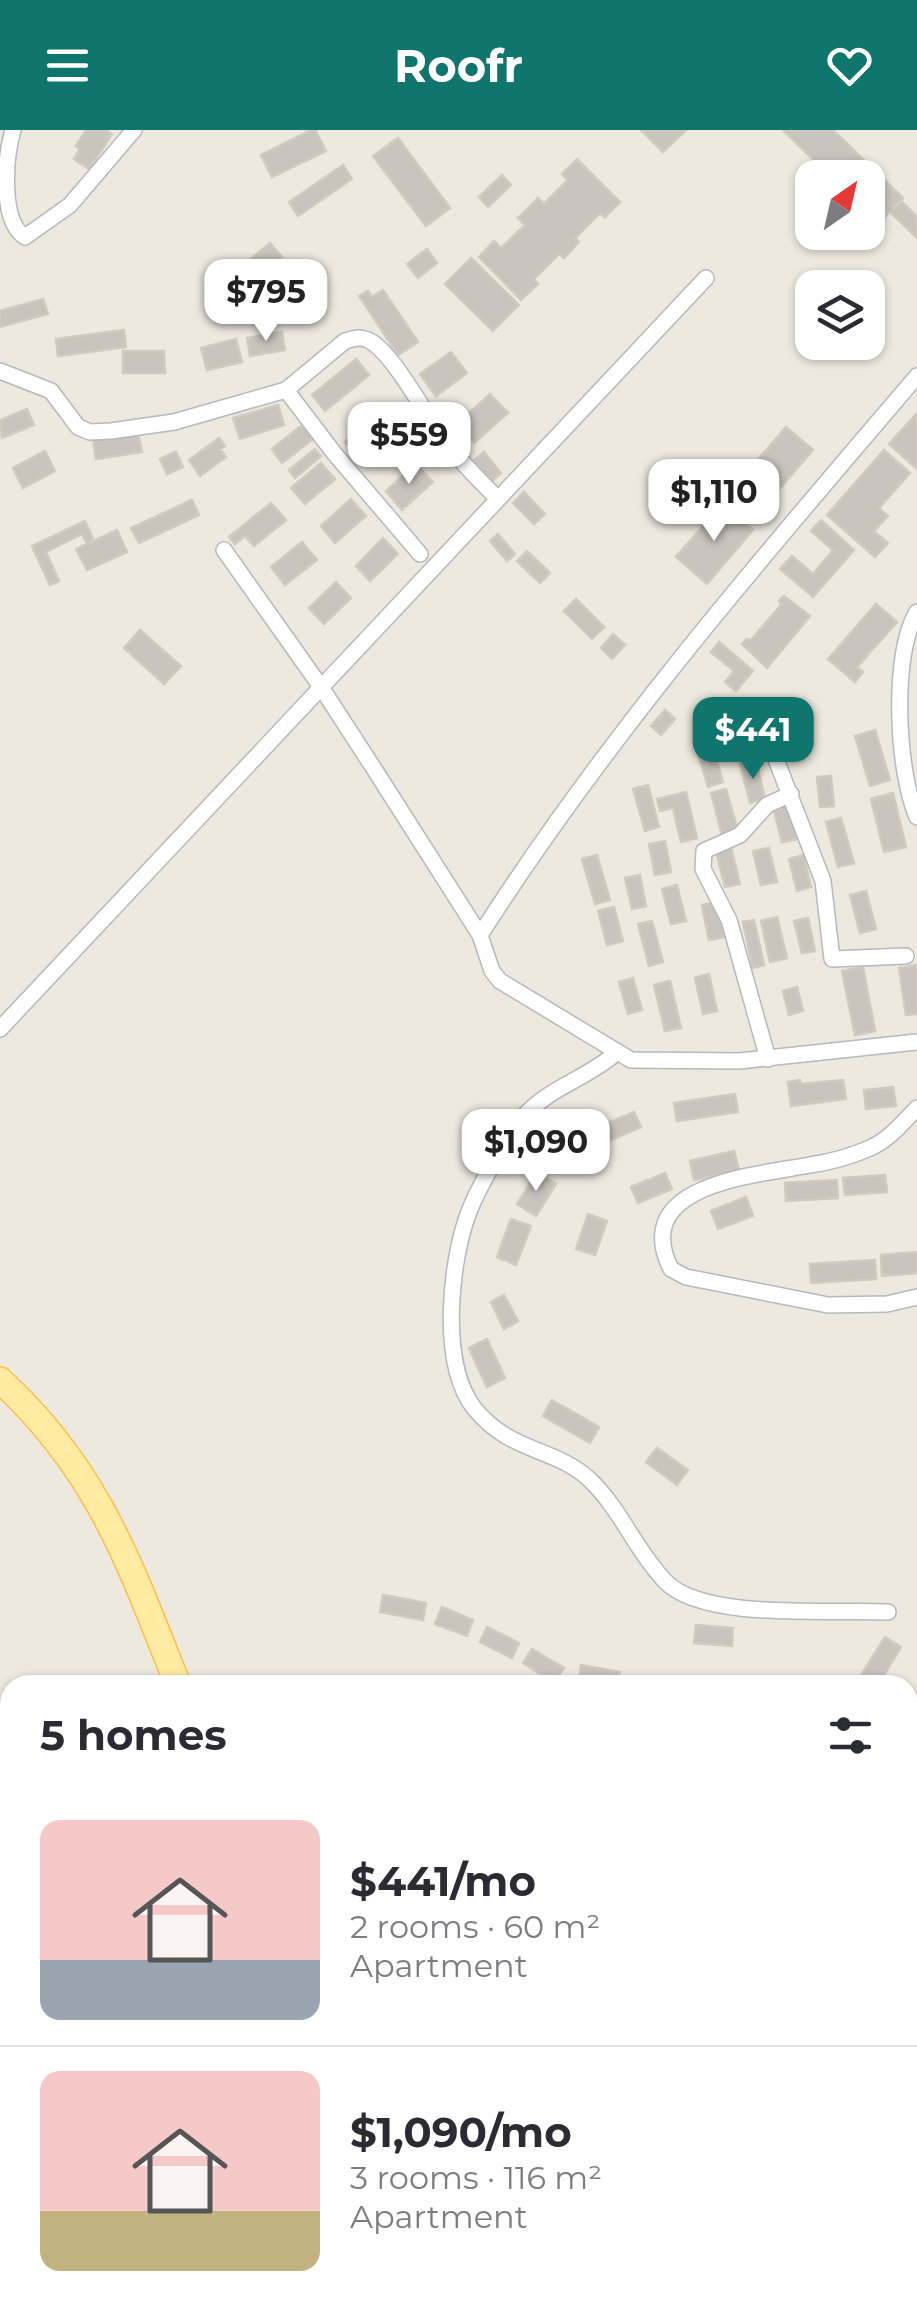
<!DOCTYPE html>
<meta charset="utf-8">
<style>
:root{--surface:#fff;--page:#f2f2f3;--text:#2b2b33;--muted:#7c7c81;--line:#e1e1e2;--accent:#0f766e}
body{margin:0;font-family:Montserrat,sans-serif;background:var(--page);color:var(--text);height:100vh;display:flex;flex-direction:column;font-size:38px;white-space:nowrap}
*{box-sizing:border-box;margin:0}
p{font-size:32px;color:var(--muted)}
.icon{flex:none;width:55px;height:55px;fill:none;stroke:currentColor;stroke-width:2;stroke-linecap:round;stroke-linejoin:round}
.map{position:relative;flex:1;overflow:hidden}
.sheet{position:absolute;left:0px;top:1545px;width:918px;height:642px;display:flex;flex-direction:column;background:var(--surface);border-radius:30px 30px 0 0;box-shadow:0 2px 8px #0004}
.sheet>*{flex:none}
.needle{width:65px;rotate:34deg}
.fabs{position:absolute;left:795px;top:30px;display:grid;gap:20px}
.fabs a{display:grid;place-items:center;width:90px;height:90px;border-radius:20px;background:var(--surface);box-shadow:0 2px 8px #0004;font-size:50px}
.price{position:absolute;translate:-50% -85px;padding:0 22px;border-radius:20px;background:#fff;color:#222;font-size:32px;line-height:65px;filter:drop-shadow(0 2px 5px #0008)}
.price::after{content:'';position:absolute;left:50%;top:60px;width:30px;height:22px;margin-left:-15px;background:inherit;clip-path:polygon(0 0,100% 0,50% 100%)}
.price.on{background:var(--accent);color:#fff}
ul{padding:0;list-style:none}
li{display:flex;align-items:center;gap:30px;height:250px;padding:0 40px}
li+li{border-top:2px solid var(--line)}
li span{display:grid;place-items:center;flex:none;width:280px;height:200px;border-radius:20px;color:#555}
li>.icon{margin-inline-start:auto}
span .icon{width:120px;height:120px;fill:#fffc;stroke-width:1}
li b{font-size:42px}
h2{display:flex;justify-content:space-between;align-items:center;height:120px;padding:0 40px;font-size:42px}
header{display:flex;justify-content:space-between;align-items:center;height:130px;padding:0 40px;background:var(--accent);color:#fff;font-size:45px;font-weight:700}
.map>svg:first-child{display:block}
.building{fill:#c9c5be;stroke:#d1cabd;stroke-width:2.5}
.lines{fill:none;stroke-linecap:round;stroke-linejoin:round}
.minor-casing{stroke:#b5b8bd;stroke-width:18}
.primary-casing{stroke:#fabf4b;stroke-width:28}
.motorway-casing{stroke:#eb9500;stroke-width:30}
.minor{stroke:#fff;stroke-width:15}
.primary{stroke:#ffeba1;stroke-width:25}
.motorway{stroke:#ffd983;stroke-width:28}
</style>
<header><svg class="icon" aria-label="menu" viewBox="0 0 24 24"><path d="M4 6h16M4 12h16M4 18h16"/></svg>Roofr<svg class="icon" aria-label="heart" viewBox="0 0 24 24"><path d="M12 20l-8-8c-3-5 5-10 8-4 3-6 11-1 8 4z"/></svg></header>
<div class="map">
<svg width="917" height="2186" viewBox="0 0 917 2186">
<rect width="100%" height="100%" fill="#ede9df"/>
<g class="building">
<polygon points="86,0 106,0 112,4 89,39 74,29 80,19 76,16"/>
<polygon points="311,0 315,0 326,21 272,47 261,25"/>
<polygon points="641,0 686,0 663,22"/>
<polygon points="783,0 833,0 903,68 879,93 868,82 868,48 832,48"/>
<polygon points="398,8 450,78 426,96 373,26"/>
<polygon points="577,29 620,72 605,87 600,83 575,108 579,112 564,128 559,124 534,149 538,154 521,170 479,127 494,111 501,118 525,95 518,88 538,68 544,74 568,50 562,44"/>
<polygon points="343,35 352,49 298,86 289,72"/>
<polygon points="502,45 511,55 488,77 479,67"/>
<polygon points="901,71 917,87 917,108 890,82"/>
<polygon points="270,113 282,127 252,152 240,138"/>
<polygon points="427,119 437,133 418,148 407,134"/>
<polygon points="471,128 519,175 493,201 445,154"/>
<polygon points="383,160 418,212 398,225 359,166 368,161 372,167"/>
<polygon points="43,169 48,184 0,197 0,181"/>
<polygon points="124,200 126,217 58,226 56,209"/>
<polygon points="282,202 285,220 250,226 247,208"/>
<polygon points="236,209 242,232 207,240 201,218"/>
<polygon points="123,221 164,221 165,243 123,243"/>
<polygon points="451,222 467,243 436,266 420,244"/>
<polygon points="356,229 369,245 325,281 312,265"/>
<polygon points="490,264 508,283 474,313 457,294"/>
<polygon points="278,275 284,295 240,309 233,288"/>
<polygon points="27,279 34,295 2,308 0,290"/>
<polygon points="917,283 917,339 889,314"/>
<polygon points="378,285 392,301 359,329 345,312"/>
<polygon points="302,295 313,309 282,333 272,319"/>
<polygon points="786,297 813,320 750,393 723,370"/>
<polygon points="138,302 142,322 96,329 93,309"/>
<polygon points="219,308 225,316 220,319 226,327 200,346 189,330"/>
<polygon points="315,319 321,326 295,348 289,340"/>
<polygon points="884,320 910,343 879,378 888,386 874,401 888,413 875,427 827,385"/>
<polygon points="45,321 55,341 23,358 13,338"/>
<polygon points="176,322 183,337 167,344 160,329"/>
<polygon points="484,322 501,343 490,353 472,332"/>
<polygon points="321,333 335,349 305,374 291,358"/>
<polygon points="416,334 433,352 402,380 386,361"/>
<polygon points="524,362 545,384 534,394 513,373"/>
<polygon points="351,369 366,386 335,413 321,396"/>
<polygon points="192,370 199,385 139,413 131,398"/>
<polygon points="271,373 286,390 254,416 245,406 235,414 229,407"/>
<polygon points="722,374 753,400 707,454 676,427"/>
<polygon points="821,390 854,420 813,467 780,439 792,426 813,444 833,420 811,401"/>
<polygon points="85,391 94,411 87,414 82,404 46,422 59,451 50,455 32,416"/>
<polygon points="117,400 127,422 87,440 76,419"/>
<polygon points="498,404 515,424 507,431 490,411"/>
<polygon points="383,408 398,424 370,451 356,436"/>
<polygon points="302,412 317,430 285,455 271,437"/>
<polygon points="527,421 550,443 540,453 517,431"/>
<polygon points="336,452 351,468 324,494 309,478"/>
<polygon points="784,466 810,486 767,538 742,514 747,509 751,510 781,475 779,471"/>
<polygon points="576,469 604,497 592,509 564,481"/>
<polygon points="876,474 897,492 857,537 863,542 855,552 828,529"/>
<polygon points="140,500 181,536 164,554 124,518"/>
<polygon points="613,504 625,515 612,529 601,518"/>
<polygon points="719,512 753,541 736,561 725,552 734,541 711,522"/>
<polygon points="665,580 675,589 661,605 651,596"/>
<polygon points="787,585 797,618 782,623 771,590"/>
<polygon points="875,600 890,650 870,656 855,606"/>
<polygon points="713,619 723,652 708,657 698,623"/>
<polygon points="756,631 765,669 750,673 740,634"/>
<polygon points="831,646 834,676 820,677 817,647"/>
<polygon points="648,655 659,697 645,701 633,659"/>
<polygon points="726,659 738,701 722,705 711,663"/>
<polygon points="686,662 697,708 681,712 673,678 660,681 657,669"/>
<polygon points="893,663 906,717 884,722 871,669"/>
<polygon points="789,673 798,709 782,712 773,677"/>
<polygon points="841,688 854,733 838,737 826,692"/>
<polygon points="665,711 671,742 655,745 649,714"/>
<polygon points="731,717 740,754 725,757 716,721"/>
<polygon points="769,718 777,752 761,755 753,721"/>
<polygon points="597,725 610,770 595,774 582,729"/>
<polygon points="803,725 811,757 797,761 789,729"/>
<polygon points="640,745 646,776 632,779 625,748"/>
<polygon points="677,755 686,791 671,794 662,759"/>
<polygon points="866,761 876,799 860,803 850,765"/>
<polygon points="718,772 725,807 709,810 702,775"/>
<polygon points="614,777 623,811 607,815 598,781"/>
<polygon points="777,787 787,828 770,832 761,791"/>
<polygon points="808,788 815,821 802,823 794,791"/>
<polygon points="754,790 764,835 753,838 743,792"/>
<polygon points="652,791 663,832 649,836 638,794"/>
<polygon points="917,835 917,884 906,885 899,838"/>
<polygon points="863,837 875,901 855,905 842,841"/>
<polygon points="709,844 717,881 703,884 695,848"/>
<polygon points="633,848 642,880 628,884 619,852"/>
<polygon points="670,851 681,898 665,901 654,855"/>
<polygon points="797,857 803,881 789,885 783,861"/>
<polygon points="800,950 800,954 843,950 846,969 791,976 788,952"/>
<polygon points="893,957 896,976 866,979 864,960"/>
<polygon points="735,964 738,982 677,991 674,973"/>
<polygon points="634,982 641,997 582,1022 576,1007"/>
<polygon points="734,1021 739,1040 694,1050 690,1031"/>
<polygon points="537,1042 556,1054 536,1086 517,1074"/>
<polygon points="665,1043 672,1059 638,1073 631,1057"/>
<polygon points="885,1045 887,1062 845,1065 843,1048"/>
<polygon points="837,1050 838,1068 786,1071 785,1053"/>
<polygon points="746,1067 753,1086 718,1099 711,1081"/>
<polygon points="588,1084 607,1091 595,1125 576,1119"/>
<polygon points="511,1089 531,1096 516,1135 497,1127"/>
<polygon points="917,1122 917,1143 882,1146 881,1125"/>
<polygon points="875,1130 876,1149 811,1153 810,1134"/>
<polygon points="504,1165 518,1191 504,1199 491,1172"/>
<polygon points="487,1209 505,1248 487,1257 469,1218"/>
<polygon points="552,1270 599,1297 590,1313 543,1286"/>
<polygon points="657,1318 688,1340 677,1355 646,1332"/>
<polygon points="383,1465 426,1473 423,1490 380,1482"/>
<polygon points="442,1477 473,1490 467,1506 435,1494"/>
<polygon points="696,1495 733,1498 732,1516 694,1513"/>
<polygon points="487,1497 519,1513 512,1528 480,1512"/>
<polygon points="885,1507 901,1517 878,1555 855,1555"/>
<polygon points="532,1519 564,1538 554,1553 523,1533"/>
<polygon points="581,1535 620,1542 618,1555 578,1554"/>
</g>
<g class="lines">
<g class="minor-casing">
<g id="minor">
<path d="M13 0C5 28 0 91 25 107L70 75 134 0"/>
<path d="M0 241 51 261 78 297 90 302 111 301 174 292 286 260 345 211C353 209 360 206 368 210 391 220 424 282 440 304 457 328 477 348 498 369"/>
<polyline points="286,260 334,323 420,424"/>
<polyline points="224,420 321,557 378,645 480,805 492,841 500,851 631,930 739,931 917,912"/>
<path d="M917 482C891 525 897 641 917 687"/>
<polyline points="777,632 823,751 832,829 906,826"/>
<path d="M480 805C607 606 764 425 917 246"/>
<polyline points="0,899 706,148"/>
<path d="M616 923C588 948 548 958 523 987 508 1005 479 1057 470 1079 450 1129 439 1233 474 1278 510 1323 554 1317 589 1349 620 1378 636 1421 666 1452 704 1491 835 1479 888 1482"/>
<polyline points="768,929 729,790 703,739 704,721 740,705 767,675 791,664"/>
<path d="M917 978C903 992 889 1010 870 1018 852 1026 830 1032 810 1035 759 1045 628 1053 671 1139L686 1147 828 1175 887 1174 917 1167"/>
</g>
</g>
<g class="primary-casing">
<g id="primary">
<path d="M0 1250C99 1341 130 1435 178 1555"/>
<polyline points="432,2178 438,2186"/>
</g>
</g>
<g class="motorway-casing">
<g id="motorway">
<polyline points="0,2053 10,2063"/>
<polyline points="0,2133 10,2144"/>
<polyline points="42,2178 50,2186"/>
<polyline points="117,2178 125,2186"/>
</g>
</g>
<use href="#minor" class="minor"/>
<use href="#primary" class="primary"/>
<use href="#motorway" class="motorway"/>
</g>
</svg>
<div class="fabs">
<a><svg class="needle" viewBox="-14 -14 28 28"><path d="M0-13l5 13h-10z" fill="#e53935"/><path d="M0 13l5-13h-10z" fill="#7c7c81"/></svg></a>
<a><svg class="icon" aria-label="layers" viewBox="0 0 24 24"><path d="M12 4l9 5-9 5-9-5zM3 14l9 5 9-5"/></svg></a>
</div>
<b class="price" style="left:266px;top:214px">$795</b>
<b class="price" style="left:409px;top:357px">$559</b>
<b class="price" style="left:714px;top:414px">$1,110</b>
<b class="price on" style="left:753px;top:652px">$441</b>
<b class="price" style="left:536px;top:1064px">$1,090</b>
<section class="sheet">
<h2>5 homes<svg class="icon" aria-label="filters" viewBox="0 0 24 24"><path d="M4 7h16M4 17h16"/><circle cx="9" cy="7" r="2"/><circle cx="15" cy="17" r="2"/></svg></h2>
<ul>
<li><span style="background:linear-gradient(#f6c9c9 70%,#9aa5b1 0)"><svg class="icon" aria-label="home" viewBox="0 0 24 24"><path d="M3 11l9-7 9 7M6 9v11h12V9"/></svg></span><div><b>$441/mo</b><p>2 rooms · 60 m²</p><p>Apartment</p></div></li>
<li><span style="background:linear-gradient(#f6c9c9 70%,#c2b280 0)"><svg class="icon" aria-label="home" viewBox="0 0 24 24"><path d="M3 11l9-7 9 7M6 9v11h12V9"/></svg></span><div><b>$1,090/mo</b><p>3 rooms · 116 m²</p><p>Apartment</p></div></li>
</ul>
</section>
</div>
